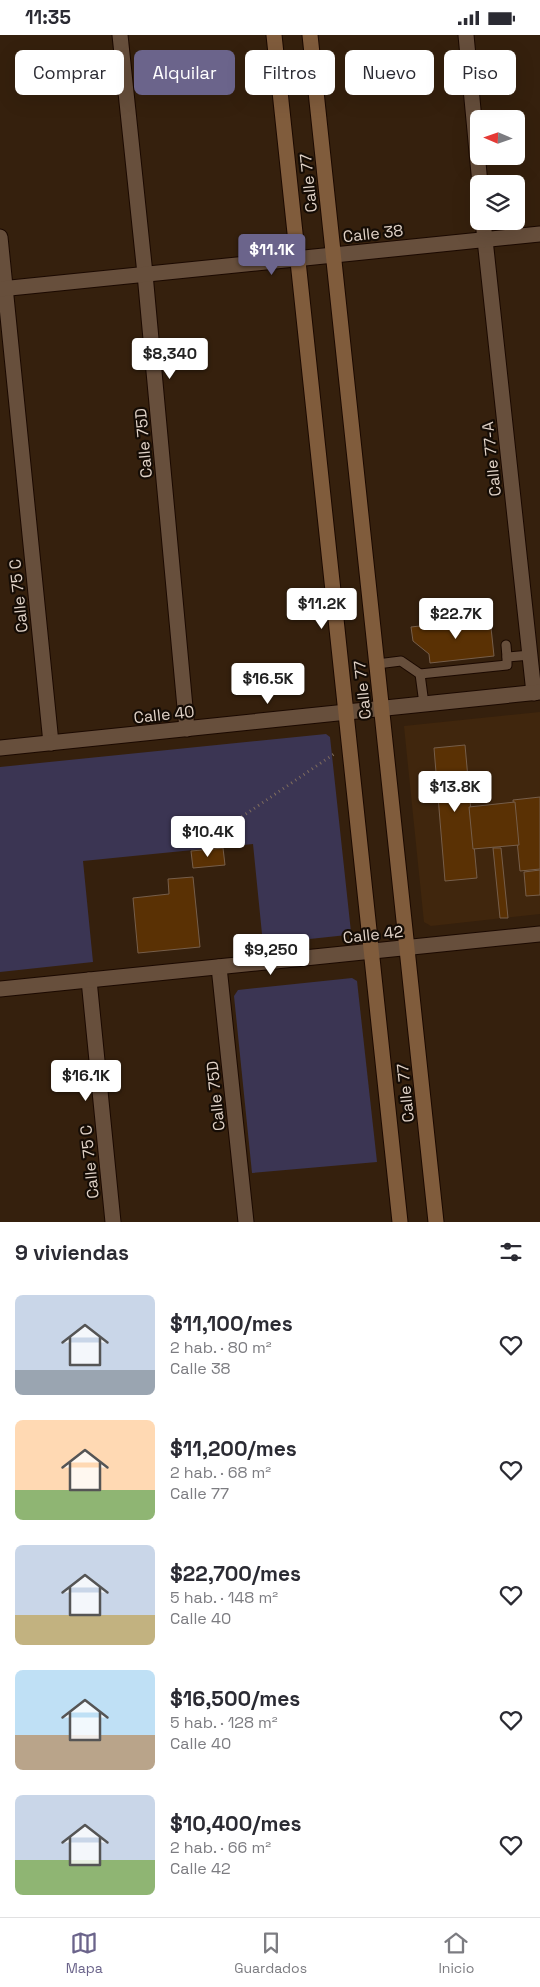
<!DOCTYPE html>
<html lang="es">
<meta charset="utf-8">
<style>
:root{--surface:#fff;--page:#f7f7f7;--text:#2b2b33;--muted:#7c7c81;--line:#e1e1e2;--accent:#6b648b}
body{margin:0;font-family:"Space Grotesk",sans-serif;background:var(--page);color:var(--text);height:100vh;display:flex;flex-direction:column;font-size:19px;white-space:nowrap}
*{box-sizing:border-box;margin:0}
p{font-size:16px;color:var(--muted)}
.icon{flex:none;width:28px;height:28px;fill:none;stroke:currentColor;stroke-width:2;stroke-linecap:round;stroke-linejoin:round}
.map{position:relative;height:1187px;overflow:hidden}
.panel{display:flex;flex-direction:column;background:var(--surface);flex:1}
.panel>*{flex:none}
.hud{position:absolute;left:15px;top:15px;width:510px;height:45px;display:flex;gap:10px}
.needle{width:32px;rotate:272deg}
.controls{position:absolute;left:470px;top:75px;display:grid;gap:10px}
.controls a{display:grid;place-items:center;width:55px;height:55px;border-radius:8px;background:var(--surface);box-shadow:0 5px 20px #0002;font-size:25px}
.price{position:absolute;translate:-50% -42px;padding:0 11px;border-radius:5px;background:#fff;color:#222;font-size:16px;line-height:32px;filter:drop-shadow(0 1px 2px #0008)}
.price::after{content:'';position:absolute;left:50%;top:30px;width:15px;height:11px;margin-left:-8px;background:inherit;clip-path:polygon(0 0,100% 0,50% 100%)}
.price.on{background:var(--accent);color:#fff}
ul{padding:0;list-style:none}
li{display:flex;align-items:center;gap:15px;height:125px;padding:0 15px}
li span{display:grid;place-items:center;flex:none;width:140px;height:100px;border-radius:8px;color:#555}
li>.icon{margin-inline-start:auto}
span .icon{width:60px;height:60px;fill:#fffc;stroke-width:1}
li b{font-size:21px}
h2{display:flex;justify-content:space-between;align-items:center;height:60px;padding:0 15px;font-size:21px}
.chip{padding:0 18px;border-radius:8px;background:var(--surface);box-shadow:0 5px 20px #0002;font-size:18px;line-height:45px}
.chip.on{background:var(--accent);color:#fff}
.status{display:flex;justify-content:space-between;align-items:center;height:35px;padding:0 25px;background:var(--surface);direction:ltr}
.status svg{height:14px;fill:currentColor}
.tab-bar{display:flex;justify-content:space-around;align-items:center;height:70px;border-top:1px solid var(--line);background:var(--surface);font-size:14px;color:var(--muted)}
.tab-bar a{display:grid;justify-items:center;gap:2px}
.tab-bar .on{color:var(--accent)}
.map>svg:first-child{display:block}
.built{fill:#40260d}
.green{fill:#3b3553}
.building{fill:#5a3104;stroke:#765e4a}
.lines{fill:none;stroke-linecap:round;stroke-linejoin:round}
.lane-casing{stroke:#1b0900;stroke-width:11}
.street-casing{stroke:#1b0900;stroke-width:17}
.secondary-casing{stroke:#1b0900;stroke-width:17}
.path{stroke:#7f6d5e;stroke-width:3;stroke-dasharray:1 4;stroke-linecap:butt}
.lane{stroke:#674f3c;stroke-width:9}
.street{stroke:#674f3c;stroke-width:15}
.secondary{stroke:#805c3c;stroke-width:15}
.labels{text-anchor:middle;stroke-width:4.5;stroke-linejoin:round;paint-order:stroke}
.street-label{font-size:16px;fill:#e1d3c8;stroke:#150c05}
</style>
<div class="status"><b>11:35</b><svg viewBox="0 0 49 12"><path d="M0 12V9h3v3zM5 12V6h3v6zM10 12V3h3v9zM15 12V0h3v12zM26 1h20v11H26zM47 4h2v5h-2z"/></svg></div>
<div class="map">
<svg width="540" height="1187" viewBox="0 0 540 1187">
<rect width="100%" height="100%" fill="#35200d"/>
<polygon class="built" points="540,677 540,879 431,891 424,887 404,691"/>
<g class="green">
<polygon points="326,699 330,702 351,897 347,900 263,909 253,809 83,826 93,927 0,937 0,732"/>
<polygon points="352,943 357,946 377,1127 252,1138 234,961 238,955"/>
</g>
<g class="building">
<polygon points="490,583 494,621 430,628 429,619 413,606 411,592"/>
<polygon points="465,710 477,843 445,846 434,713"/>
<polygon points="540,762 540,834 520,836 513,765"/>
<polygon points="515,767 519,810 473,814 469,772"/>
<polygon points="223,813 225,830 193,833 191,816"/>
<polygon points="493,813 501,813 508,883 500,883"/>
<polygon points="540,835 540,860 526,861 524,837"/>
<polygon points="193,842 200,912 138,918 133,863 169,859 168,844"/>
</g>
<g class="lines">
<g class="lane-casing">
<g id="lane">
<polyline points="506,610 507,622"/>
<polyline points="377,629 401,626 420,639 507,630 507,622 530,620"/>
<polyline points="420,639 424,669"/>
</g>
</g>
<g class="street-casing">
<g id="street">
<polyline points="120,0 145,239 187,694"/>
<polyline points="466,0 480,149"/>
<polyline points="483,186 534,658"/>
<polyline points="0,202 51,708"/>
<polyline points="0,254 540,199"/>
<polyline points="0,713 540,657"/>
<polyline points="219,932 246,1187"/>
<polyline points="89,945 113,1187"/>
<polyline points="0,954 540,899"/>
</g>
</g>
<g class="secondary-casing">
<g id="secondary">
<polyline points="274,0 400,1187"/>
<polyline points="310,0 436,1187"/>
</g>
</g>
<polyline class="path" points="221,796 334,719"/>
<use href="#lane" class="lane"/>
<use href="#street" class="street"/>
<use href="#secondary" class="secondary"/>
</g>
<g class="labels">
<g class="street-label">
<text transform="translate(308 148) rotate(-96)" y="6">Calle 77</text>
<text transform="translate(373 198) rotate(-6)" y="6">Calle 38</text>
<text transform="translate(143 408) rotate(-95)" y="6">Calle 75D</text>
<text transform="translate(491 424) rotate(-96)" y="6">Calle 77-A</text>
<text transform="translate(18 561) rotate(-96)" y="6">Calle 75 C</text>
<text transform="translate(362 655) rotate(-96)" y="6">Calle 77</text>
<text transform="translate(164 679) rotate(-6)" y="6">Calle 40</text>
<text transform="translate(373 899) rotate(-6)" y="6">Calle 42</text>
<text transform="translate(405 1058) rotate(-96)" y="6">Calle 77</text>
<text transform="translate(215 1061) rotate(-96)" y="6">Calle 75D</text>
<text transform="translate(89 1127) rotate(-96)" y="6">Calle 75 C</text>
</g>
</g>
</svg>
<div class="controls">
<a><svg class="needle" viewBox="-14 -14 28 28"><path d="M0-13l5 13h-10z" fill="#e53935"/><path d="M0 13l5-13h-10z" fill="#7c7c81"/></svg></a>
<a><svg class="icon" aria-label="layers" viewBox="0 0 24 24"><path d="M12 4l9 5-9 5-9-5zM3 14l9 5 9-5"/></svg></a>
</div>
<b class="price on" style="left:272px;top:241px">$11.1K</b>
<b class="price" style="left:170px;top:345px">$8,340</b>
<b class="price" style="left:322px;top:595px">$11.2K</b>
<b class="price" style="left:456px;top:605px">$22.7K</b>
<b class="price" style="left:268px;top:670px">$16.5K</b>
<b class="price" style="left:455px;top:778px">$13.8K</b>
<b class="price" style="left:208px;top:823px">$10.4K</b>
<b class="price" style="left:271px;top:941px">$9,250</b>
<b class="price" style="left:86px;top:1067px">$16.1K</b>
<div class="hud">
<a class="chip">Comprar</a>
<a class="chip on">Alquilar</a>
<a class="chip">Filtros</a>
<a class="chip">Nuevo</a>
<a class="chip">Piso</a>
</div>
</div>
<section class="panel">
<h2>9 viviendas<svg class="icon" aria-label="filters" viewBox="0 0 24 24"><path d="M4 7h16M4 17h16"/><circle cx="9" cy="7" r="2"/><circle cx="15" cy="17" r="2"/></svg></h2>
<ul>
<li><span style="background:linear-gradient(#c9d6e8 75%,#9aa5b1 0)"><svg class="icon" aria-label="home" viewBox="0 0 24 24"><path d="M3 11l9-7 9 7M6 9v11h12V9"/></svg></span><div><b>$11,100/mes</b><p>2 hab. · 80 m²</p><p>Calle 38</p></div><svg class="icon" aria-label="heart" viewBox="0 0 24 24"><path d="M12 20l-8-8c-3-5 5-10 8-4 3-6 11-1 8 4z"/></svg></li>
<li><span style="background:linear-gradient(#ffd9b3 70%,#8fb573 0)"><svg class="icon" aria-label="home" viewBox="0 0 24 24"><path d="M3 11l9-7 9 7M6 9v11h12V9"/></svg></span><div><b>$11,200/mes</b><p>2 hab. · 68 m²</p><p>Calle 77</p></div><svg class="icon" aria-label="heart" viewBox="0 0 24 24"><path d="M12 20l-8-8c-3-5 5-10 8-4 3-6 11-1 8 4z"/></svg></li>
<li><span style="background:linear-gradient(#c9d6e8 70%,#c2b280 0)"><svg class="icon" aria-label="home" viewBox="0 0 24 24"><path d="M3 11l9-7 9 7M6 9v11h12V9"/></svg></span><div><b>$22,700/mes</b><p>5 hab. · 148 m²</p><p>Calle 40</p></div><svg class="icon" aria-label="heart" viewBox="0 0 24 24"><path d="M12 20l-8-8c-3-5 5-10 8-4 3-6 11-1 8 4z"/></svg></li>
<li><span style="background:linear-gradient(#bfe0f5 65%,#b9a48a 0)"><svg class="icon" aria-label="home" viewBox="0 0 24 24"><path d="M3 11l9-7 9 7M6 9v11h12V9"/></svg></span><div><b>$16,500/mes</b><p>5 hab. · 128 m²</p><p>Calle 40</p></div><svg class="icon" aria-label="heart" viewBox="0 0 24 24"><path d="M12 20l-8-8c-3-5 5-10 8-4 3-6 11-1 8 4z"/></svg></li>
<li><span style="background:linear-gradient(#c9d6e8 65%,#8fb573 0)"><svg class="icon" aria-label="home" viewBox="0 0 24 24"><path d="M3 11l9-7 9 7M6 9v11h12V9"/></svg></span><div><b>$10,400/mes</b><p>2 hab. · 66 m²</p><p>Calle 42</p></div><svg class="icon" aria-label="heart" viewBox="0 0 24 24"><path d="M12 20l-8-8c-3-5 5-10 8-4 3-6 11-1 8 4z"/></svg></li>
</ul>
</section>
<nav class="tab-bar">
<a class="on"><svg class="icon" aria-label="map" viewBox="0 0 24 24"><path d="M3 6l6-2 6 2 6-2v14l-6 2-6-2-6 2zM9 4v14M15 6v14"/></svg>Mapa</a>
<a><svg class="icon" aria-label="saved" viewBox="0 0 24 24"><path d="M7 4h10v16l-5-4-5 4z"/></svg>Guardados</a>
<a><svg class="icon" aria-label="home" viewBox="0 0 24 24"><path d="M3 11l9-7 9 7M6 9v11h12V9"/></svg>Inicio</a>
</nav>
